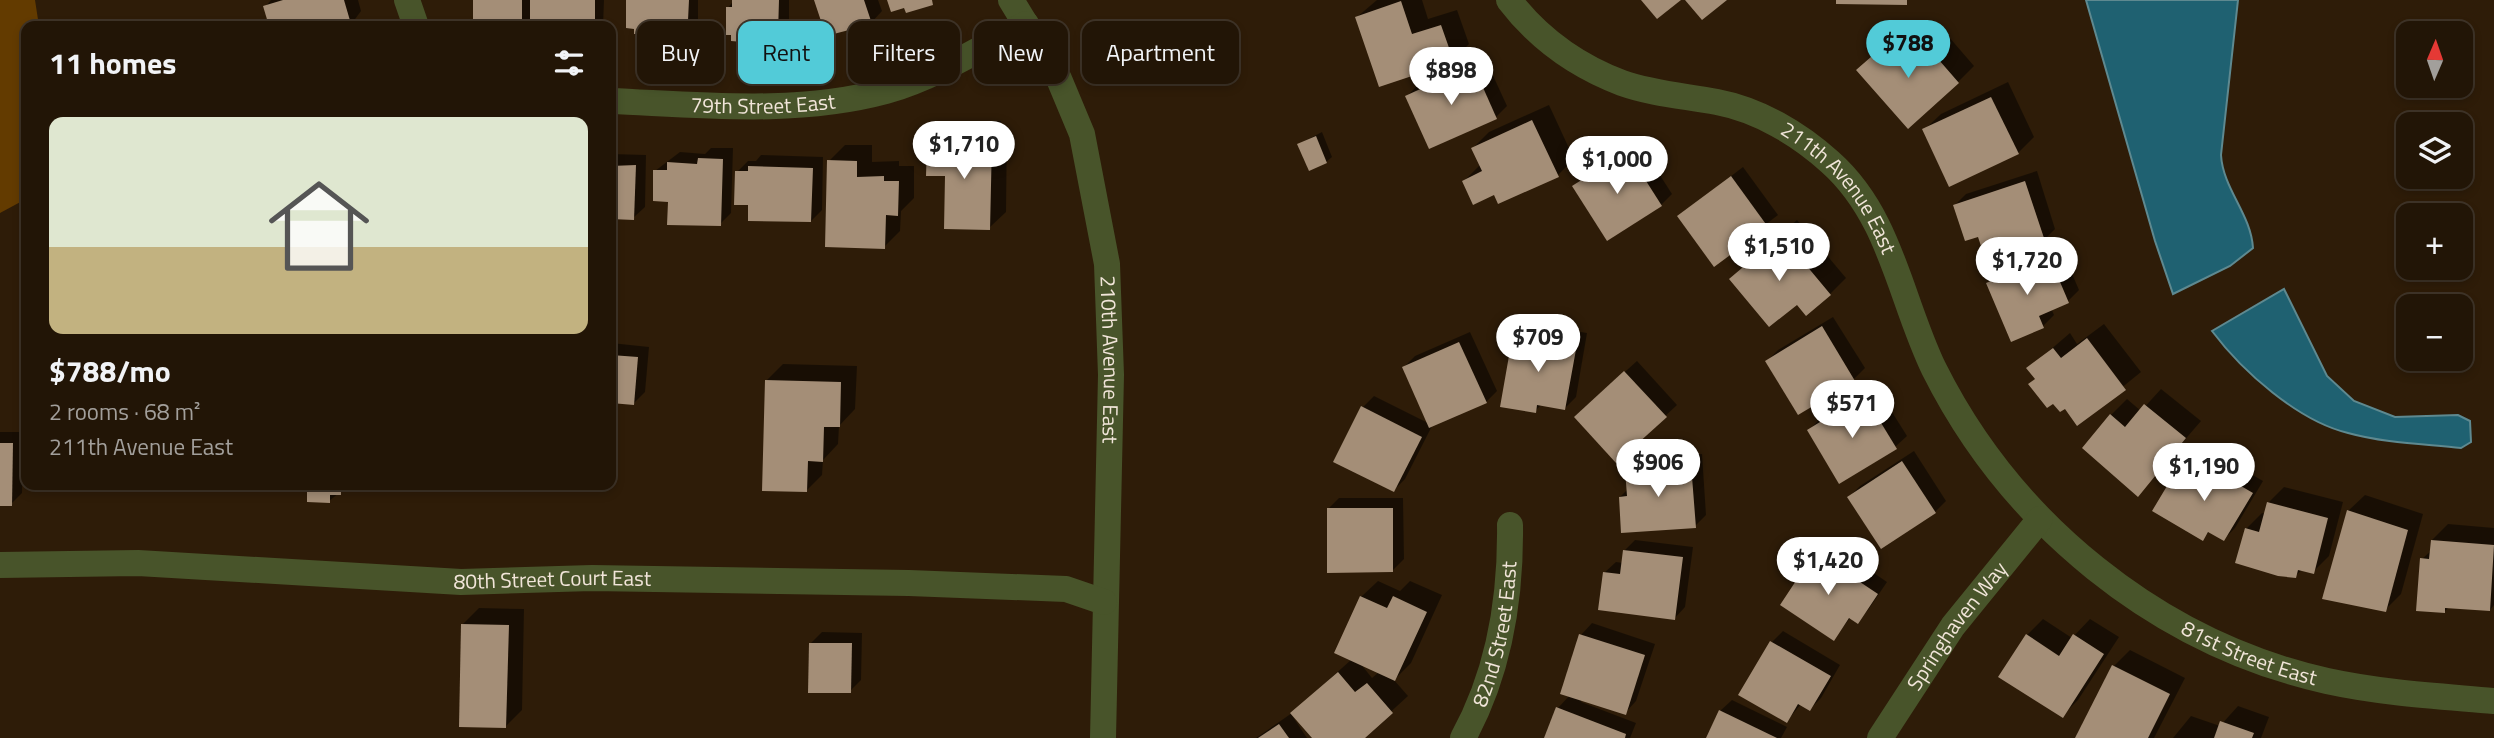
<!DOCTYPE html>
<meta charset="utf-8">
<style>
:root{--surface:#221506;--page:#2a1e10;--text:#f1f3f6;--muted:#a29f9b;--line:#3f3428;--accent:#52cbd8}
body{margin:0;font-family:"Titillium Web",sans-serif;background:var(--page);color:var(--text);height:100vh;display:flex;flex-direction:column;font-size:26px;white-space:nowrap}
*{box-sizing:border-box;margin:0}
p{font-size:23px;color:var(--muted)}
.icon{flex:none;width:38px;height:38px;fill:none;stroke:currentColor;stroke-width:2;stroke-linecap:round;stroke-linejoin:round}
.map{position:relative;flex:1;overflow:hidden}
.details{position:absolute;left:21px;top:21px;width:595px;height:469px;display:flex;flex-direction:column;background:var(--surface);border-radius:14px;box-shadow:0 4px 10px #0003,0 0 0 2px var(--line)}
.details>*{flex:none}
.banner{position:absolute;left:637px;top:21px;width:665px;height:63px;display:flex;gap:14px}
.needle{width:46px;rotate:2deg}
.fabs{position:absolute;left:2396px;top:21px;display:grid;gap:14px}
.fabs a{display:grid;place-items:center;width:77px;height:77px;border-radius:14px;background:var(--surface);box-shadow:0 4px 10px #0003,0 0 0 2px var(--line);font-size:35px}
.price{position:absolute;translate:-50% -60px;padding:0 16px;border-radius:24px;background:#fff;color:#222;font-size:23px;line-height:46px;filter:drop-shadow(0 2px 4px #0008)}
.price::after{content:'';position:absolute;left:50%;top:42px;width:21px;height:16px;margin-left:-10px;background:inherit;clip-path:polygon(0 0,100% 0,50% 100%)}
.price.active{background:var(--accent);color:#111}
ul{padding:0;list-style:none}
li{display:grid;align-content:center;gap:14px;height:371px;padding:0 28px}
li+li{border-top:2px solid var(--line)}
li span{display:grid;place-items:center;height:217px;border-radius:14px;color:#555}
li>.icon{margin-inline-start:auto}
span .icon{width:126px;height:126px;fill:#fffc;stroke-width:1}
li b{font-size:30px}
h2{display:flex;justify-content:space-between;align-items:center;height:84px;padding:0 28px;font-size:30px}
.pill{padding:0 24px;border-radius:14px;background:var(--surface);box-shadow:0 4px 10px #0003,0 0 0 2px var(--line);font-size:24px;line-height:63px}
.pill.active{background:var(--accent);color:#111}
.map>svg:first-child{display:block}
.forest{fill:#633b00}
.water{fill:#1f6171;stroke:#5e8990;stroke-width:2}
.shadow{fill:#0007;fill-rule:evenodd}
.building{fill:#a48e77}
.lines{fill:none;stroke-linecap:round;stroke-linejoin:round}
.minor{stroke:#48542a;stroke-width:26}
.labels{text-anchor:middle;stroke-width:7;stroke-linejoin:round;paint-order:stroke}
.street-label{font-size:21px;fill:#f1e5d9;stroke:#241302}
</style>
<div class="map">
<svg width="2494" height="738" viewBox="0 0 2494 738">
<rect width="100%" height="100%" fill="#2e1c08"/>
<polygon class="forest" points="0,0 35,0 39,26 26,26 26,199 0,213"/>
<g class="water">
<path d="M2086 0H2238L2221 155C2223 189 2251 214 2253 248L2230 266 2173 294 2155 241Z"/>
<path d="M2284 289 2327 376 2354 401 2395 417 2458 415 2470 421 2471 442 2461 448C2424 444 2384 443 2348 433 2298 421 2242 371 2212 331Z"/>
</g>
<g class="shadow">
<polygon points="271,0 358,0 361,11 350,26 271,26 265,7"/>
<polygon points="475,0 604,0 603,26 475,26"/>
<polygon points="628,0 698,0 698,28 686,39 662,32"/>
<polygon points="734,0 789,0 789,21 777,32 769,32 762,40 728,8"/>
<polygon points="816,0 878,0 882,11 871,23"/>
<polygon points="1377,0 1422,0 1428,19 1457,10 1469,44 1453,60 1357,17"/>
<polygon points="1936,22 1974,66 1958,82 1875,54 1904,29 1914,41"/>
<polygon points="1484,56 1507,106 1496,117 1407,96 1418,85"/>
<polygon points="2008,82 2034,137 2018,153 1924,130 1941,114"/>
<polygon points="1549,105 1574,159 1558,175 1495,193 1464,181 1480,165 1473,148 1489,132"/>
<polygon points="977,121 1001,121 1001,126 1007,126 1006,212 989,228 928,145 945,129 959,129"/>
<polygon points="1322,132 1332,157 1326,162 1299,144"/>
<polygon points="1638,141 1672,194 1661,205 1574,187 1585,175"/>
<polygon points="845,145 872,145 872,162 899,161 899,166 914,166 914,198 901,211 900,231 884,247 829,161"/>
<polygon points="711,148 733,148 731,213 720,224 669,200 655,171 680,152 705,154"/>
<polygon points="611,154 646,155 645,207 633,218 611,218"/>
<polygon points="761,155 823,157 822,210 811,221 750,203 737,172 748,161 756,161"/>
<polygon points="1743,167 1778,215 1714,264 1679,216"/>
<polygon points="2037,171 2055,229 2044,240 1979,235 1955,205 1966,194"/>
<polygon points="1797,220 1846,278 1830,294 1797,302 1731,279"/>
<polygon points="2060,246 2079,290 2068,301 2051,308 2054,315 2043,326 1988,283 1999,272"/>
<polygon points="1833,317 1865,368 1854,379 1767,361 1778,350"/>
<polygon points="1526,323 1587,333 1576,397 1565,408 1542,404 1535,411 1514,334"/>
<polygon points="2104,324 2141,372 2078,423 2029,368 2070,333 2077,344"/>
<polygon points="1470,332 1497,391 1486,402 1432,426 1405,479 1394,490 1363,407 1374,396 1430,424 1404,367 1415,356"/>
<polygon points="611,343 649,347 645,392 634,403 611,401"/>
<polygon points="1637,361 1677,405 1617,461 1587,406"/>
<polygon points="783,364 857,366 855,409 839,426 838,444 823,460 822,475 806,491 767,380"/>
<polygon points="1875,385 1907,436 1895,447 1809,430 1820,419"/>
<polygon points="2161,389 2201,421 2137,495 2111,415 2127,399 2141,411"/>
<polygon points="0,432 23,432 22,493 11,504 0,504"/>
<polygon points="1914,451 1946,501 1935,512 1882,547 1849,497 1860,486"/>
<polygon points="2211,451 2263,481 2235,528 2224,539 2210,531 2202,539 2171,482 2182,471 2191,476"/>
<polygon points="1702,454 1706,515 1695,526 1620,497 1628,489 1627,470 1638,459"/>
<polygon points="309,485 349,485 329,501 308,501"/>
<polygon points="2284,487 2343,502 2329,556 2313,572 2302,570 2295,576 2246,529 2262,513 2265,514 2268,503"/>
<polygon points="2365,495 2423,514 2401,594 2385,610 2348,511"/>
<polygon points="1339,498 1403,498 1404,559 1393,570 1328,509"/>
<polygon points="2448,524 2494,528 2494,605 2490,610 2450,606 2444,612 2422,559 2432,550 2432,540"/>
<polygon points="1635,540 1693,547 1685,607 1674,619 1604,573 1616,562 1623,563 1624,551"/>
<polygon points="1828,542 1887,582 1868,610 1857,621 1851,617 1833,639 1816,553"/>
<path d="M1378 581 1400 591 1410 581 1442 595 1411 663 1394 680 1408 696 1362 738H1315L1293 713 1291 714 1307 738H1256L1292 713 1352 659 1361 597ZM1360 663 1379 672 1372 678Z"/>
<polygon points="479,608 524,609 522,710 506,726 463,624"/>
<polygon points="2043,619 2072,638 2090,619 2119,637 2078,700 2062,716 2027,635"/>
<polygon points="1592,623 1655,644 1636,701 1625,713 1582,699 1581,702 1636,723 1630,738 1546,738 1558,708 1570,695 1562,692 1581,635"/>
<polygon points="1783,631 1840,665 1821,698 1810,709 1801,704 1787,721 1741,694 1772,642"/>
<polygon points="822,632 862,633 861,680 850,691 811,643"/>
<polygon points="2130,650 2185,678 2154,738 2077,738 2114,666"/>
<polygon points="1732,700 1787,727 1781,738 1708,738 1720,711"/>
<polygon points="2238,706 2269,717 2261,738 2173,738 2191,716 2220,726"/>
</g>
<g class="building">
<polygon points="283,0 344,0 351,24 269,26 263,6"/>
<rect x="473" y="0" width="49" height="26"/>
<rect x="530" y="0" width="65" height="26"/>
<polygon points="626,0 689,0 687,41 659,42 660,34 634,34 634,29 626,28"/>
<polygon points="732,0 779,0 778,34 763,34 763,41 755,43 731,41 731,35 726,35 726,7 732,7"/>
<polygon points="814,0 864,0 872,24 826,36"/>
<polygon points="887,0 932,0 933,5 906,13 904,8 891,12"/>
<polygon points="1641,0 1681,0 1657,19"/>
<polygon points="1685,0 1727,0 1702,20"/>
<polygon points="1836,0 1907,0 1907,5 1836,4"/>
<polygon points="1401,1 1412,34 1441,25 1454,62 1379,87 1355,17"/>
<polygon points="1919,37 1959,83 1908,129 1856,70 1887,43 1898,56"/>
<polygon points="1473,65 1497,119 1429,149 1405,96"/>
<polygon points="1991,97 2019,154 1949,187 1922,129"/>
<polygon points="1532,120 1559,177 1498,204 1494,195 1473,205 1462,181 1482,171 1471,148"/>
<polygon points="959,136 986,137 986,141 992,141 990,230 944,229 945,176 926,176 927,144 946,145 946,140 959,141"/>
<polygon points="1316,136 1327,163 1309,171 1297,144"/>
<polygon points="1627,151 1662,206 1607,241 1572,186"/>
<polygon points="698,158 723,159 721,226 667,225 668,202 653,201 653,170 667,170 667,162 697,164"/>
<polygon points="827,160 857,161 857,177 884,176 884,181 899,181 898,216 886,215 885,249 825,247"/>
<polygon points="636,165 634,220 611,219 611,166"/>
<polygon points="748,166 813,168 811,222 748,221 748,205 734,205 735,171 748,171"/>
<polygon points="1731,176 1768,227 1714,267 1677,216"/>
<polygon points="2025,181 2045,241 1986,261 1978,237 1965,241 1953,205"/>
<polygon points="1781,235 1831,295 1806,316 1797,305 1769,327 1729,279"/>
<polygon points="2049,256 2069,303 2039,316 2044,328 2011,342 1986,283"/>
<polygon points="1822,326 1855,381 1798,415 1765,361"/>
<polygon points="1513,333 1577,344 1565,410 1537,405 1536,413 1500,407"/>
<polygon points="2087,338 2126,390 2077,426 2065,409 2060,412 2053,404 2047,408 2028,384 2035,379 2026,368 2053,348 2061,358"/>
<polygon points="1459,342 1487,403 1429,428 1402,367"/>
<polygon points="611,355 638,357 634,405 611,403"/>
<polygon points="1624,371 1667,417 1616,463 1574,417"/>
<polygon points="765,380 841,382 840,427 824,427 823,462 808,461 807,492 762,491"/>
<polygon points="1864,395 1897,449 1839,484 1807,430"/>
<polygon points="2144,404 2186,438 2138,497 2082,448 2110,414 2125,427"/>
<polygon points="1361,406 1422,437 1394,492 1333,462"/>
<polygon points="0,443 13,443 12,506 0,506"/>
<polygon points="1902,461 1936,513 1881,549 1847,497"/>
<polygon points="2198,461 2253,493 2224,541 2208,532 2203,541 2152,511 2170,481 2182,488"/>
<polygon points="1691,464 1696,528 1621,533 1619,497 1627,496 1625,469"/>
<polygon points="307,485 341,485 341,495 330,495 330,503 307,502"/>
<polygon points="2267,502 2328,518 2314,574 2298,570 2296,578 2278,576 2235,563 2245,528 2259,532"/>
<polygon points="1327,508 1393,508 1393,572 1327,573"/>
<polygon points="2347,510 2408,530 2386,612 2322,599"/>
<polygon points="2431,540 2494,545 2490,611 2445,608 2445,613 2416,611 2420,558 2429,559"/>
<polygon points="1623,550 1683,557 1675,620 1598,610 1603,572 1620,574"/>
<polygon points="1815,552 1878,594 1858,624 1849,618 1834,641 1780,605"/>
<polygon points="1360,596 1387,608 1393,596 1427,612 1395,681 1334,653"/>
<polygon points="461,624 509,625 506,728 459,727"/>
<polygon points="1579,634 1645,655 1626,715 1560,694"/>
<polygon points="2026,634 2059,656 2073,634 2104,654 2063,718 1998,677"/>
<polygon points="1770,641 1831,676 1810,711 1798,704 1787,723 1738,695"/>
<polygon points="809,643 852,643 851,693 808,693"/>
<polygon points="2112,665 2170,694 2148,738 2075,738"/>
<polygon points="1338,672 1355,692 1367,683 1393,713 1365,738 1312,738 1290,713"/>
<polygon points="1556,707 1626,734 1625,738 1544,738"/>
<polygon points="1719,710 1777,738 1706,738"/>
<polygon points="2220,721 2254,733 2252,738 2214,738"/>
<polygon points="1279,724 1289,738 1258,738"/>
</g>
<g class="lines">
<g class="minor">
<polyline points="407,0 416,26"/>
<path id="s1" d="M1011 0 1059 79 1082 134 1107 264 1111 375 1103 738"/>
<path id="s2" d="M1509 0C1538 38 1577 66 1622 83 1653 94 1686 96 1717 102 1759 110 1799 134 1830 162 1891 216 1900 299 1934 369 2011 523 2157 643 2327 681 2382 693 2438 696 2494 701"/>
<path id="s3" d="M611 101C703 105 797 115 886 91 933 78 983 47 1026 24"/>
<path id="s4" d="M0 565 138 563 461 582 592 578 909 583 1066 589 1104 602"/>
<path id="s5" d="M1463 738C1499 673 1511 599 1510 525"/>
<path id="s6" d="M1880 738 1953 626 2040 519"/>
</g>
</g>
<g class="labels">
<g class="street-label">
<text dy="7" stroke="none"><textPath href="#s3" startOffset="152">79th Street East</textPath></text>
<text dy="7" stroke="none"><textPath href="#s2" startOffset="394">211th Avenue East</textPath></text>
<text dy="7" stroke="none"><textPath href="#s1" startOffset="380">210th Avenue East</textPath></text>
<text dy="7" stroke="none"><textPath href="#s4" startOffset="553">80th Street Court East</textPath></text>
<text dy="7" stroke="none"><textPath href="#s6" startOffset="136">Springhaven Way</textPath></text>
<text dy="7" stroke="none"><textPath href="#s5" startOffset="110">82nd Street East</textPath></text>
<text dy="7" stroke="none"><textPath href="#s2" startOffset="1038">81st Street East</textPath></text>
</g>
</g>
</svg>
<div class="fabs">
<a><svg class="needle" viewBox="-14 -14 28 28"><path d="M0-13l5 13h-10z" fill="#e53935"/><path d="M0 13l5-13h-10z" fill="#a29f9b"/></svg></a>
<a><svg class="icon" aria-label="layers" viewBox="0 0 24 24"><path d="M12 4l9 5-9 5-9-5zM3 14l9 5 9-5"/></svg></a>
<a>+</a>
<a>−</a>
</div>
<b class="price active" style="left:1908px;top:80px">$788</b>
<b class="price" style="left:1451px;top:107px">$898</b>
<b class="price" style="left:964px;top:181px">$1,710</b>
<b class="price" style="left:1617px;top:196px">$1,000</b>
<b class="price" style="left:1779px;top:283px">$1,510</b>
<b class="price" style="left:2027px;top:297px">$1,720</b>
<b class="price" style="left:1538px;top:374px">$709</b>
<b class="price" style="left:1852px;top:440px">$571</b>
<b class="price" style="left:1658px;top:499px">$906</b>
<b class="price" style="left:2204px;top:503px">$1,190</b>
<b class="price" style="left:1828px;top:597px">$1,420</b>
<div class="banner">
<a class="pill">Buy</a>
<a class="pill active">Rent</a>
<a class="pill">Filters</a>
<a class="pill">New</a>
<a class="pill">Apartment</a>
</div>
<section class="details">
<h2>11 homes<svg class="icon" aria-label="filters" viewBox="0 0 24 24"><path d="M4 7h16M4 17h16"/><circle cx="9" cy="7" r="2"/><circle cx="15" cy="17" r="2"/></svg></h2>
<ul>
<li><span style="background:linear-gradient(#dfe7d0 60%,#c2b280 0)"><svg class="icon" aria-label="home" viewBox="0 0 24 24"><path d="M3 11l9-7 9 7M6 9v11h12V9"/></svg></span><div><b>$788/mo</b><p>2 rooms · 68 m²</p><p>211th Avenue East</p></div></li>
</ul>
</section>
</div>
